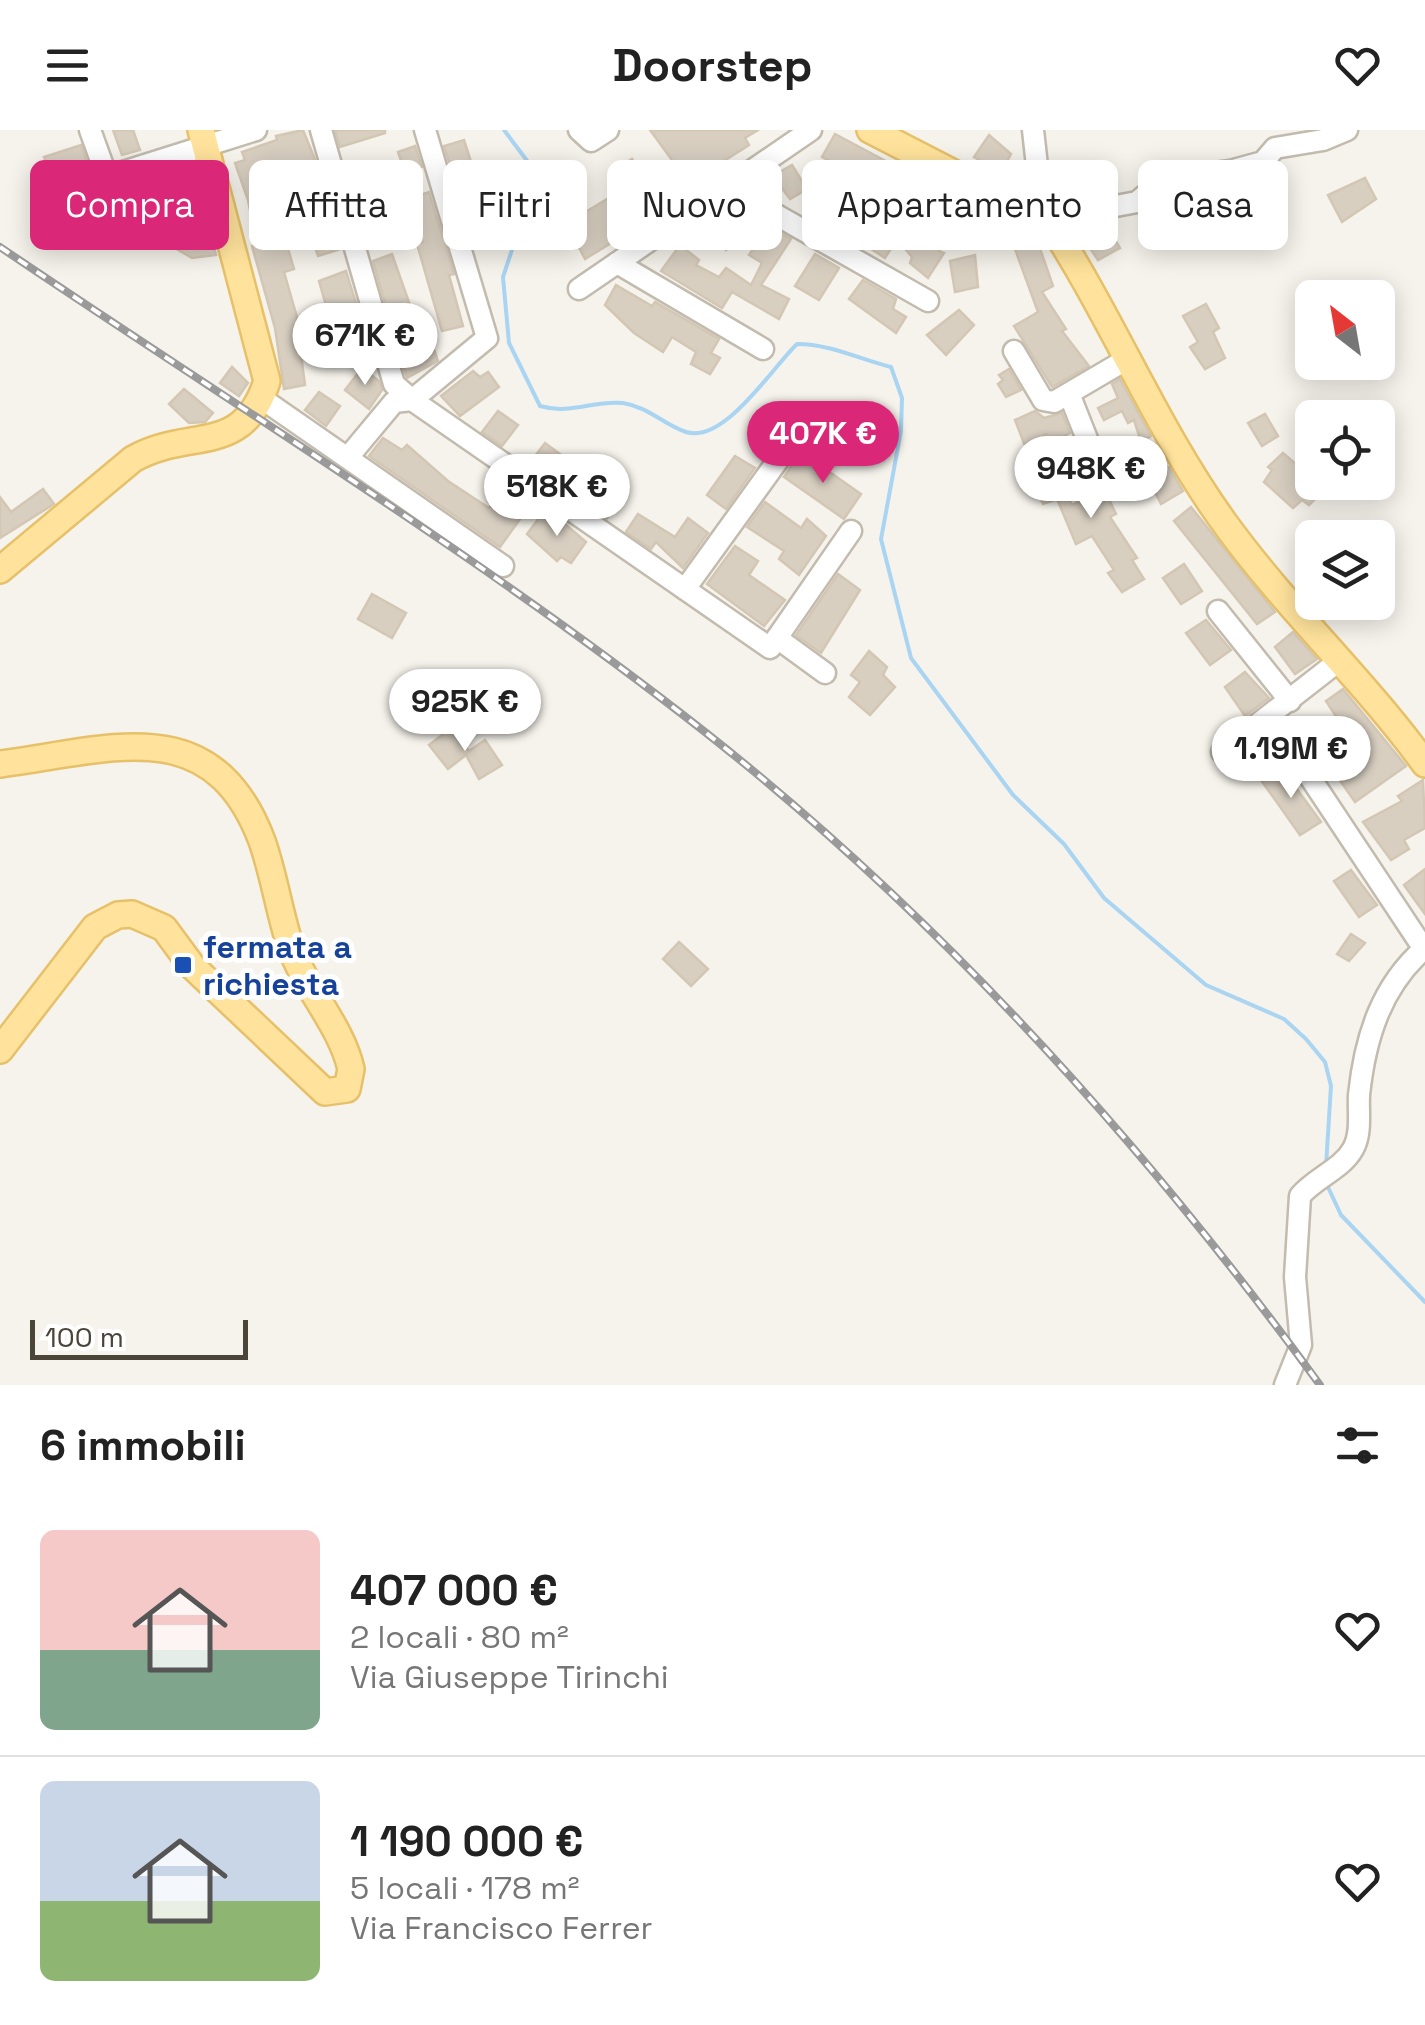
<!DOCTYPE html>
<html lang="it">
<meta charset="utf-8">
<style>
:root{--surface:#fff;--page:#f2f2f2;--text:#222;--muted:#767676;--line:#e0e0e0;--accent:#db2777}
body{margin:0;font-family:"Space Grotesk",sans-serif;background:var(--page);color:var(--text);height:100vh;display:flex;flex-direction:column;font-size:38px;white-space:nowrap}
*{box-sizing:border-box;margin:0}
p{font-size:32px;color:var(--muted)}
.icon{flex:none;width:55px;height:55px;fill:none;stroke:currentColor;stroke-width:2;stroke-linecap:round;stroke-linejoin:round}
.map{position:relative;height:1255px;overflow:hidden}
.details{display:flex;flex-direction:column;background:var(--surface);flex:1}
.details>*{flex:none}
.top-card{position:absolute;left:30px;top:30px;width:1365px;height:90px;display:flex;gap:20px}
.needle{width:65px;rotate:329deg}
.tools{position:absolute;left:1295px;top:150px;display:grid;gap:20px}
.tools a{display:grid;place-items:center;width:100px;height:100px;border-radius:15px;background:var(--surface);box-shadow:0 5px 25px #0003;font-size:50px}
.scale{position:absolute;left:30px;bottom:25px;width:218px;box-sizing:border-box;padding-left:10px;border:5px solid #4b4439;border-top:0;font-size:28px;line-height:35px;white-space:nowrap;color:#4b4439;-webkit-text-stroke:8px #fff;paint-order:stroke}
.price{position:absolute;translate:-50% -85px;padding:0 22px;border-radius:35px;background:#fff;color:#222;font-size:32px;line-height:65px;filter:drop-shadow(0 2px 5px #0008)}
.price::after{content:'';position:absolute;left:50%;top:60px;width:30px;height:22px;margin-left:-15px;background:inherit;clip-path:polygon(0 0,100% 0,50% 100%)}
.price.current{background:var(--accent);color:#fff}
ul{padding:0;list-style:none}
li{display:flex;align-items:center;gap:30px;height:250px;padding:0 40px}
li+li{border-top:2px solid var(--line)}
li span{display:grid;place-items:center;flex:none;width:280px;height:200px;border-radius:15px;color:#555}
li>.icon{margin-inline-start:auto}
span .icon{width:120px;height:120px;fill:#fffc;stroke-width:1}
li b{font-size:42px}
h2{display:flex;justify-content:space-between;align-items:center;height:120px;padding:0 40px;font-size:42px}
.pill{padding:0 35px;border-radius:15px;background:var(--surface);box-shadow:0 5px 25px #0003;font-size:35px;line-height:90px}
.pill.current{background:var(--accent);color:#fff}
header{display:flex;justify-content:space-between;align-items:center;height:130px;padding:0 40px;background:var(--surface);font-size:45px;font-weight:700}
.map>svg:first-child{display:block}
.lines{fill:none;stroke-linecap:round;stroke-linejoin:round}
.stream{stroke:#a9d4f2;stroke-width:4}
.building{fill:#d8cfc1;stroke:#d3c7b4;stroke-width:2.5}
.minor-casing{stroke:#c2bbae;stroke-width:25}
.major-casing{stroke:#e6c16a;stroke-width:30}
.minor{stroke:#fff;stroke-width:20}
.major{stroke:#ffe39c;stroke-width:25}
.rail-casing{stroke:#9a9a9a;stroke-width:8}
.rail{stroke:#fff;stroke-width:4;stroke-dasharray:11;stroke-linecap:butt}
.transit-dot{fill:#1a4fb4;stroke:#fff;stroke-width:4}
.labels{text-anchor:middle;stroke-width:10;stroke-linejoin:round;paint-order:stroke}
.transit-label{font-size:32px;font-weight:bold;fill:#164399;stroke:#fff;text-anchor:start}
</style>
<header><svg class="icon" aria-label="menu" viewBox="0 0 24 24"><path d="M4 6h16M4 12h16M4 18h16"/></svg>Doorstep<svg class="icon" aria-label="heart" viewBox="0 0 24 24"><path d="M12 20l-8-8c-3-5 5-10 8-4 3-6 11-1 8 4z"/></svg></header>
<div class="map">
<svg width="1425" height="1255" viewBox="0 0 1425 1255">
<rect width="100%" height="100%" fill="#f6f3ec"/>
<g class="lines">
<g class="stream">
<path d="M504 0 537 44 503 147 509 213 540 276C571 285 593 270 623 273 649 277 664 295 686 302 724 314 772 238 797 214 830 214 859 229 891 237L902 268 901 301 881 409 911 528 1013 665 1064 714 1104 768 1206 855 1284 889 1306 909 1325 932 1331 956 1326 1036"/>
<polyline points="1327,1055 1341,1085 1425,1172"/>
</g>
</g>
<g class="building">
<polygon points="113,0 133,0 140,20 122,25"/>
<polygon points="303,0 316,32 271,45 280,69 274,72 294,139 284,142 308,225 301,225 305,255 284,259 275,198 252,116 257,115 248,70 235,33 245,30 242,22 277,10 276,6"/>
<polygon points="335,0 385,0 385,3 340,17"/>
<polygon points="650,0 758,0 745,8 749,15 629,91 634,99 585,129 572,104 585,94 584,83 622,60 610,43 632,29 645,48 672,30"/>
<polygon points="835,4 925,52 910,76 870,54 867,59 848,49 851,42 822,27"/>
<polygon points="989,5 1011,24 1001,42 974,27"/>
<polygon points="464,10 472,35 452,41 444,16"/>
<polygon points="81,15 93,49 56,58 44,27"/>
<polygon points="415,16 422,37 405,42 398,22"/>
<polygon points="373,34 388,106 367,112 348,43"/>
<polygon points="792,35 807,59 790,69 773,46"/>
<polygon points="1365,48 1376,69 1342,92 1328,65"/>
<polygon points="322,53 341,119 318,126 296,62"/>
<polygon points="947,60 963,67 939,121 944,123 928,148 910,133 912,127 897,109 885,128 862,113 876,92 921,111"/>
<polygon points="429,62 454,144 449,145 463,196 442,201 417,114 423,112 405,70"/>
<polygon points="826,65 852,77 838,100 813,86"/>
<polygon points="734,77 751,87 726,120 700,100 708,87 723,92"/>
<polygon points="987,78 1004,86 995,104 975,97"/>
<polygon points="205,80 216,125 192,128 170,115 183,97 182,87"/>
<polygon points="1105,93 1120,118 1098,130 1082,106"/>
<polygon points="769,97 791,109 761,155 789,169 779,189 732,162 722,178 661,141 680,115 699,130 696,135 719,147 726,138 751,155 762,133 749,125"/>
<polygon points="1037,110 1053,156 1042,162 1066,199 1062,201 1089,236 1052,257 1014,196 1038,182 1015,119"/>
<polygon points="392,124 418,198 394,205 373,131"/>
<polygon points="815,124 839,138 819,170 795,156"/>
<polygon points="975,125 978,157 955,162 950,131"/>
<polygon points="346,141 368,212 359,216 344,175 327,179 319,151"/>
<polygon points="863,150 896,169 893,179 906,187 896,203 849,169"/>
<polygon points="616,155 652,176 655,172 719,209 711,223 720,228 710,244 691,234 696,222 672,207 663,222 634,203 605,175"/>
<polygon points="1206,174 1219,198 1213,202 1225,228 1205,239 1190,217 1198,212 1183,186"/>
<polygon points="959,180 974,195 946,225 927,205"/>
<polygon points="433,217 438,231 407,248 400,226"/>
<polygon points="232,237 248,253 239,266 220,253"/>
<polygon points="362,238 379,251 382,260 369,279 345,260"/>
<polygon points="1009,239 1021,260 1006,267 998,254 1003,250 999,245"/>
<polygon points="473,241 480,247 488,242 499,257 460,286 441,266"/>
<polygon points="1120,249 1151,306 1141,312 1134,290 1128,293 1122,281 1104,290 1098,278 1118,268 1112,254"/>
<polygon points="184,259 213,283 205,292 189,293 169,274"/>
<polygon points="319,262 340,276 326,296 305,280"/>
<polygon points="498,281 518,295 502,316 482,302"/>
<polygon points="1035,281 1044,288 1062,283 1070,303 1052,312 1046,304 1025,316 1015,290"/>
<polygon points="1265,284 1278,306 1262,316 1248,293"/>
<polygon points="383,308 402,320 407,315 448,351 489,378 494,371 520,389 500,417 369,326"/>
<polygon points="545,313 621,369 607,388 529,334"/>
<polygon points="1068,321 1081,345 1061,355 1072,375 1097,363 1107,365 1116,384 1110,387 1137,428 1132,430 1144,449 1122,462 1108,443 1114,440 1092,406 1076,414 1057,369 1043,374 1033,352 1055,341 1049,330"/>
<polygon points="801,322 861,364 844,389 784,347"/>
<polygon points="1283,323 1325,359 1309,375 1302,370 1293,378 1264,352 1272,340 1268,337"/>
<polygon points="735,326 755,338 726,379 707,365"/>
<polygon points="1169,337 1183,361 1161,374 1154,360 1160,356 1153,344"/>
<polygon points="43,359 54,374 0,408 0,367 11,382"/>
<polygon points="765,372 801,398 807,389 826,406 799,445 779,429 784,421 747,397"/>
<polygon points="1191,377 1275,482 1257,494 1174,391"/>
<polygon points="542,384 552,391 557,387 586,412 571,433 561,427 557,431 527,404"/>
<polygon points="638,384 675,407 688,388 708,403 683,438 656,412 651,419 626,402"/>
<polygon points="735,416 758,431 749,445 785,470 764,496 707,454"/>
<polygon points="1184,434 1202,461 1181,474 1163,448"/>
<polygon points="838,444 860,460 821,523 796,505"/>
<polygon points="372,464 406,483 392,508 358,489"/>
<polygon points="1206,490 1231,520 1210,535 1186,503"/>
<polygon points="1293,502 1317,529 1295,544 1275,517"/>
<polygon points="869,521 887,537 883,545 895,557 870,585 849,567 860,552 851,545"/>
<polygon points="1245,542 1269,568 1245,586 1225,557"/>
<polygon points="1343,559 1406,636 1355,672 1330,636 1356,617 1326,571"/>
<polygon points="451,598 469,621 485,610 502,635 479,649 466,625 448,639 429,615"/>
<polygon points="1280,636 1321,692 1300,705 1261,650"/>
<polygon points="1423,650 1425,698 1404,710 1409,719 1391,730 1363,692 1402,671 1398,666"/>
<polygon points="1425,739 1425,784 1404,755"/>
<polygon points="1351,740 1377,775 1359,787 1334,751"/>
<polygon points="1351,804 1365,813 1349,831 1337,824"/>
<polygon points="679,812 708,839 691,856 663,829"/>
</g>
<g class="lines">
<g class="minor-casing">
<g id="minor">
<polyline points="90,0 107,47 256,0"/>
<polyline points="321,0 394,254 412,270 770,518 851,401"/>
<polyline points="579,0 591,11 608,0"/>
<polyline points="1033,0 1042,81"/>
<polyline points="727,57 928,171"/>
<polyline points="1047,89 1137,72 1155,57 1179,48 1230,41 1263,32 1275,18 1323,10 1347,0"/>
<polyline points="617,133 763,219"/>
<polyline points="579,159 811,0"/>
<polyline points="1014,221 1043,270 1054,272 1129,228"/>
<polyline points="1070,266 1104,352"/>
<polyline points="261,268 503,436"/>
<polyline points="349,326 394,272 412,270 487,208 425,0"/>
<polyline points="685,459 797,304"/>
<polyline points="1218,481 1290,571"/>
<polyline points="777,508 825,543"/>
<polyline points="1270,587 1424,819"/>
<polyline points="1222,622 1340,530"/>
<path d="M1285 1255 1301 1215 1295 1147 1300 1066C1315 1048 1342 1039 1353 1019 1362 1003 1358 982 1359 965 1365 908 1381 856 1425 818"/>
</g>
</g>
<g class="major-casing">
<g id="major">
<path d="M870 0 1006 70 1042 81C1110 181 1155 298 1226 395 1287 479 1364 550 1425 634"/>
<path d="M0 440 133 329C189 297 243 328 267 251L201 0"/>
<path d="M0 634C110 620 212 579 262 711 274 745 279 781 290 815 305 859 341 895 351 939L347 959 325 962 192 836 164 798 132 784 118 785 95 797 0 920"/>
</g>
</g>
<use href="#minor" class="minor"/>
<use href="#major" class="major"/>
<g class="rail-casing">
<path id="rail" d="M0 117C236 277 481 426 705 602 940 787 1144 1014 1320 1255"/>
</g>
<use href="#rail" class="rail"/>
</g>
<rect class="transit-dot" x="173" y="825" width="20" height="20" rx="5"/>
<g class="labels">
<g class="transit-label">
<text x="203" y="828">fermata a<tspan x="203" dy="37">richiesta</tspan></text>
</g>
</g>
</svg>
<div class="tools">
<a><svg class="needle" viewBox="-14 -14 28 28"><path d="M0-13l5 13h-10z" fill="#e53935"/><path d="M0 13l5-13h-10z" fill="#767676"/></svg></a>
<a><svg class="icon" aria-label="locate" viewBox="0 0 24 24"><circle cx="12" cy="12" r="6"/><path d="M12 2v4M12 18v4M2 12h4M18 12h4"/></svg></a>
<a><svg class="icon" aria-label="layers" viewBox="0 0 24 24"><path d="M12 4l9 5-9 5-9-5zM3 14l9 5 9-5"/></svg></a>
</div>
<div class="scale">100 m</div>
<b class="price" style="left:365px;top:258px">671K €</b>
<b class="price current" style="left:823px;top:356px">407K €</b>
<b class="price" style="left:1091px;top:391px">948K €</b>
<b class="price" style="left:557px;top:409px">518K €</b>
<b class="price" style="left:465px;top:624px">925K €</b>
<b class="price" style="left:1291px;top:671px">1.19M €</b>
<div class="top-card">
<a class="pill current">Compra</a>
<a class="pill">Affitta</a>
<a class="pill">Filtri</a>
<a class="pill">Nuovo</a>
<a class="pill">Appartamento</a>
<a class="pill">Casa</a>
</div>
</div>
<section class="details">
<h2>6 immobili<svg class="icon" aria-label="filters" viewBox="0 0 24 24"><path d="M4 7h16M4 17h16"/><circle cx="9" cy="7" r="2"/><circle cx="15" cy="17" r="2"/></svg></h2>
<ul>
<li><span style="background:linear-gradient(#f6c9c9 60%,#7fa58c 0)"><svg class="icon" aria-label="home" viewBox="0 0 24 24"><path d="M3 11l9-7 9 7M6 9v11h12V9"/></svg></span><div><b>407 000 €</b><p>2 locali · 80 m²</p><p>Via Giuseppe Tirinchi</p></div><svg class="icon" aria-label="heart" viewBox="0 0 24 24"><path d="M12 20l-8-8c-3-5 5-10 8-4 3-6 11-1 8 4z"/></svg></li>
<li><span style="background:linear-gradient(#c9d6e8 60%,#8fb573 0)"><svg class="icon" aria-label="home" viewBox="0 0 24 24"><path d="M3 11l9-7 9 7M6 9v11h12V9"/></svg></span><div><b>1 190 000 €</b><p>5 locali · 178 m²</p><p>Via Francisco Ferrer</p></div><svg class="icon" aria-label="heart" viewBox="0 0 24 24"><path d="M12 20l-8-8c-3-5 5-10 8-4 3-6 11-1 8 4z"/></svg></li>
</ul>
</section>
